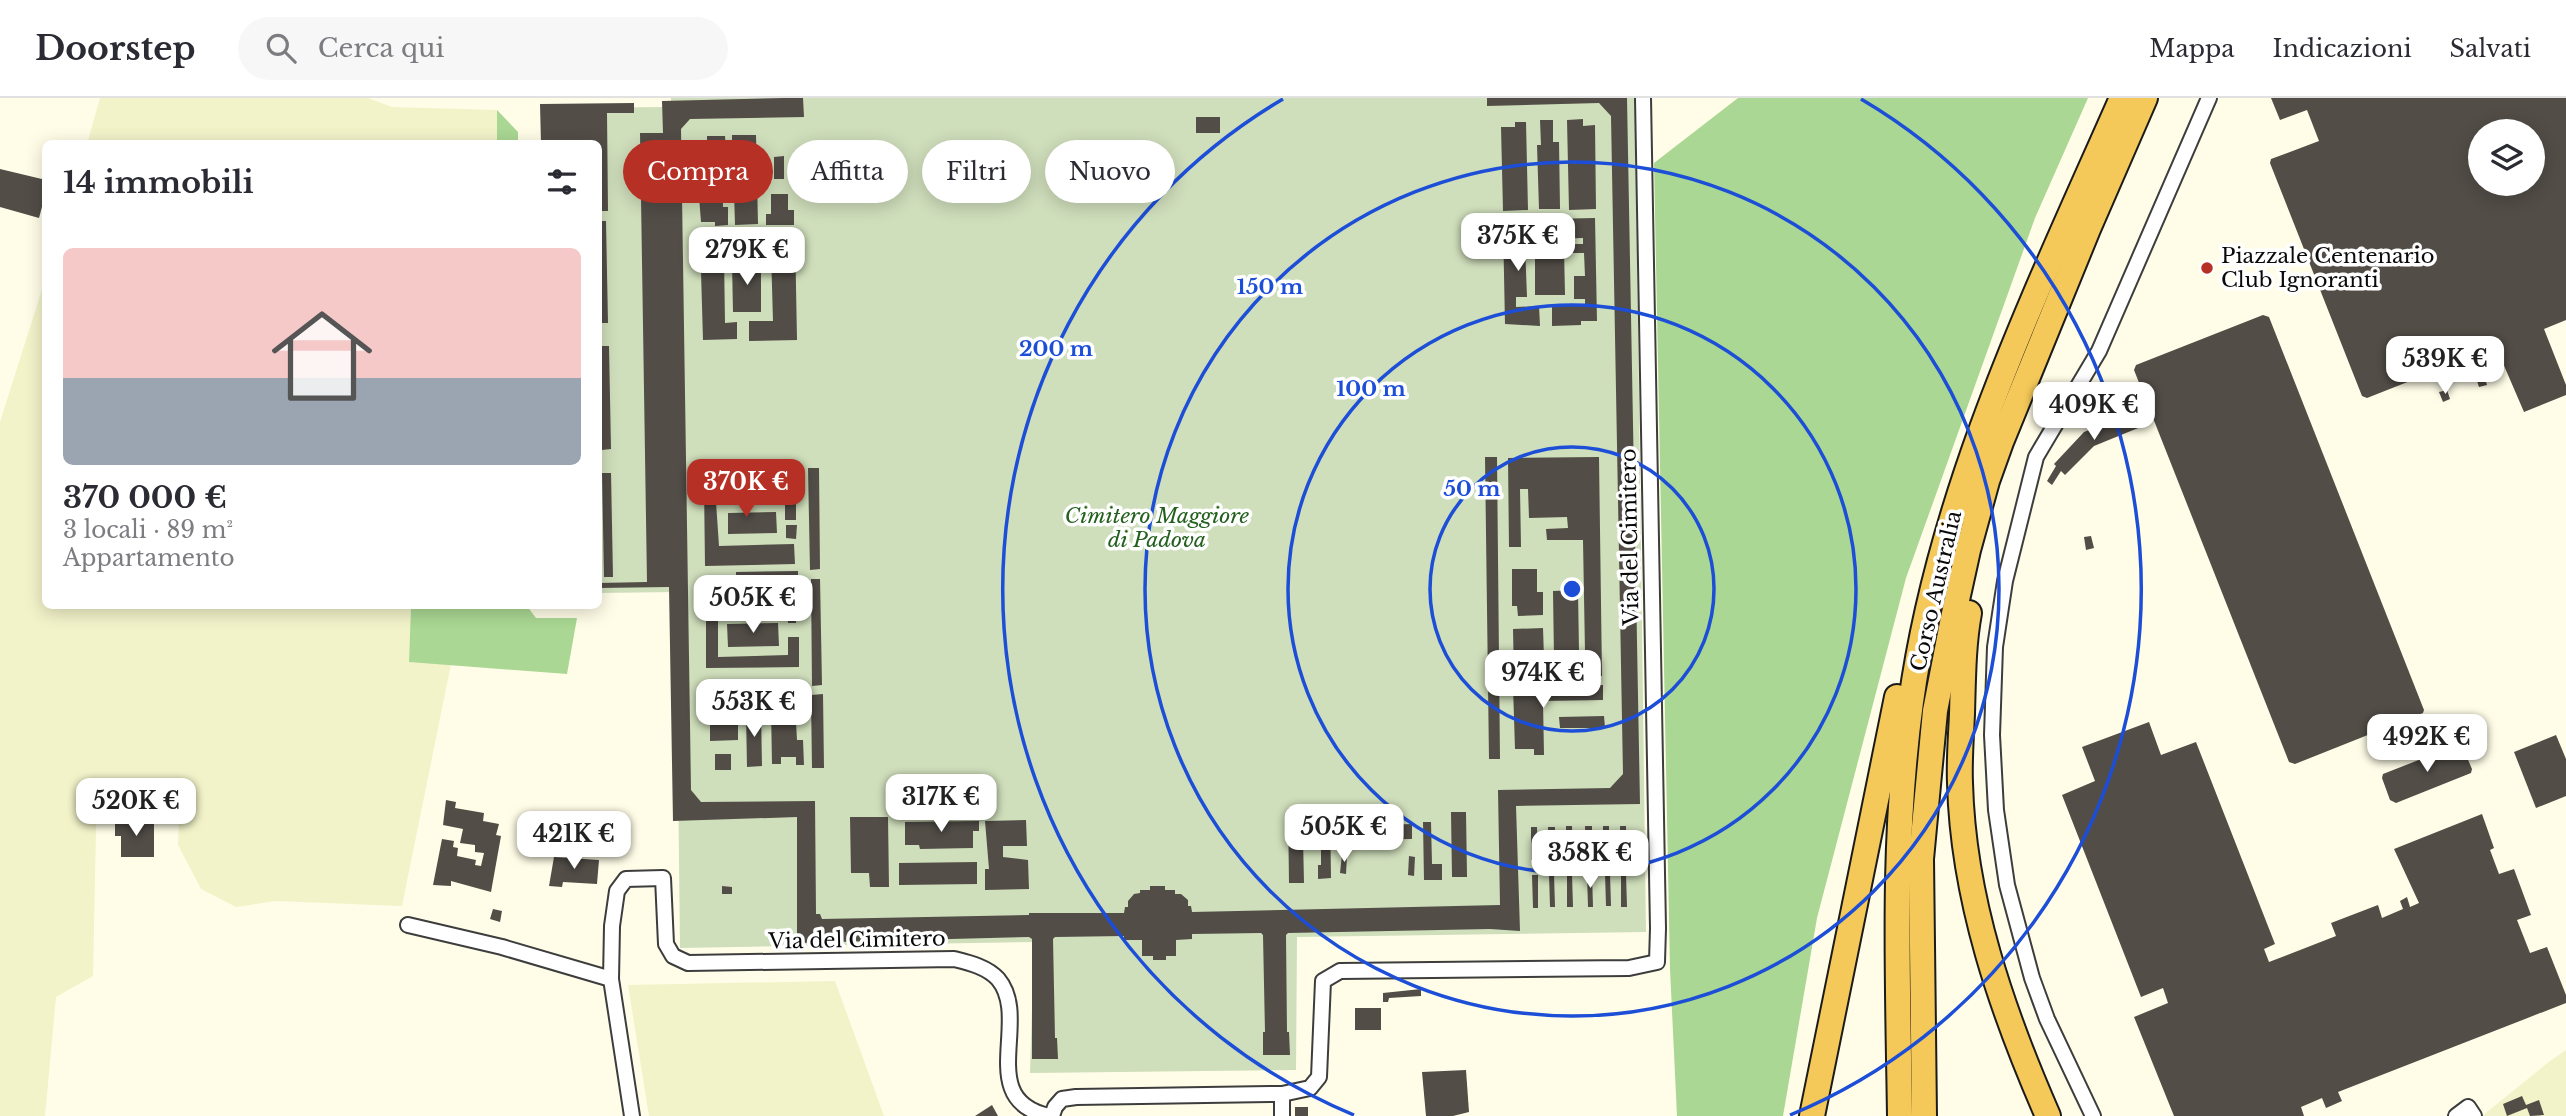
<!DOCTYPE html>
<html lang="it">
<meta charset="utf-8">
<style>
:root{--surface:#fff;--page:#f7f7f7;--text:#2b2b33;--muted:#7c7c81;--line:#e1e1e2;--accent:#b63026}
body{margin:0;font-family:"Libre Baskerville",serif;background:var(--page);color:var(--text);height:100vh;display:flex;flex-direction:column;font-size:26px;white-space:nowrap}
*{box-sizing:border-box;margin:0}
p{font-size:23px;color:var(--muted)}
.icon{flex:none;width:38px;height:38px;fill:none;stroke:currentColor;stroke-width:2;stroke-linecap:round;stroke-linejoin:round}
.map{position:relative;flex:1;overflow:hidden}
.side{position:absolute;left:42px;top:42px;width:560px;height:469px;display:flex;flex-direction:column;background:var(--surface);border-radius:10px;box-shadow:0 4px 18px #0003}
.side>*{flex:none}
.banner{position:absolute;left:623px;top:42px;width:665px;height:63px;display:flex;gap:14px}
.fabs{position:absolute;left:2468px;top:21px;display:grid;gap:14px}
.fabs a{display:grid;place-items:center;width:77px;height:77px;border-radius:50%;background:var(--surface);box-shadow:0 4px 18px #0003;font-size:35px}
.price{position:absolute;translate:-50% -60px;padding:0 16px;border-radius:14px;background:#fff;color:#222;font-size:23px;line-height:46px;filter:drop-shadow(0 2px 4px #0008)}
.price::after{content:'';position:absolute;left:50%;top:42px;width:21px;height:16px;margin-left:-10px;background:inherit;clip-path:polygon(0 0,100% 0,50% 100%)}
.price.active{background:var(--accent);color:#fff}
ul{padding:0;list-style:none}
li{display:grid;align-content:center;gap:14px;height:371px;padding:0 21px}
li span{display:grid;place-items:center;height:217px;border-radius:10px;color:#555}
li>.icon{margin-inline-start:auto}
span .icon{width:126px;height:126px;fill:#fffc;stroke-width:1}
li b{font-size:30px}
h2{display:flex;justify-content:space-between;align-items:center;height:84px;padding:0 21px;font-size:30px}
.chip{padding:0 24px;border-radius:32px;background:var(--surface);box-shadow:0 4px 18px #0003;font-size:24px;line-height:63px}
.chip.active{background:var(--accent);color:#fff}
header{display:flex;align-items:center;gap:42px;box-sizing:border-box;height:98px;padding:0 35px;background:var(--surface);border-bottom:2px solid var(--line)}
header strong{font-size:33px}
nav{display:flex;gap:38px;margin-inline-start:auto;font-size:24px}
.search{width:490px;height:63px;background:var(--page);display:flex;align-items:center;gap:18px;box-sizing:border-box;padding:0 24px;border-radius:38px;color:var(--muted);font-size:26px}
.map>svg:first-child{display:block}
.farmland{fill:#f2f3c9}
.forest{fill:#aad793}
.cemetery{fill:#cfdebb}
.building{fill:#524d47;fill-rule:evenodd}
.lines{fill:none;stroke-linecap:round;stroke-linejoin:round}
.minor-casing{stroke:#3d3d3d;stroke-width:18}
.trunk-casing{stroke:#1b1b1b;stroke-width:28}
.minor{stroke:#fff;stroke-width:14}
.trunk{stroke:#f4c859;stroke-width:24}
.ring{fill:none;stroke:#1d4ed8;stroke-width:3.5}
.poi-dot{fill:#b63026;stroke:#fff;stroke-width:2.5}
.labels{text-anchor:middle;stroke-width:7;stroke-linejoin:round;paint-order:stroke}
.poi-label{font-size:21px;fill:#0a0a0a;stroke:#fff;text-anchor:start}
.park-label{font-size:21px;font-style:italic;fill:#235f1d;stroke:#fff}
.street-label{font-size:21px;fill:#0a0a0a;stroke:#fff}
.centre{fill:#1d4ed8;stroke:#fff;stroke-width:3.5}
.ring-label{font-size:21px;text-anchor:middle;font-weight:bold;fill:#1d4ed8;stroke:#fff;stroke-width:7;stroke-linejoin:round;paint-order:stroke}
</style>
<header>
<strong>Doorstep</strong>
<div class="search"><svg class="icon" aria-label="search" viewBox="0 0 24 24"><circle cx="10" cy="10" r="6"/><path d="M15 15l6 6"/></svg>Cerca qui</div>
<nav><a>Mappa</a><a>Indicazioni</a><a>Salvati</a></nav>
</header>
<div class="map">
<svg width="2566" height="1018" viewBox="0 0 2566 1018">
<rect width="100%" height="100%" fill="#fffde7"/>
<g class="farmland">
<polygon points="100,0 368,0 392,9 497,12 497,45 87,46"/>
<polygon points="45,182 46,508 411,508 409,564 451,566 402,808 276,803 236,809 201,791 178,747 180,695 97,681 93,878 56,899 45,1018 0,1018 0,324"/>
<polygon points="835,883 884,1018 649,1018 628,887"/>
<polygon points="2566,952 2566,1018 2482,1018 2550,963"/>
</g>
<g class="forest">
<polygon points="1738,0 2088,0 2035,120 1906,480 1817,820 1783,1018 1677,1018 1670,871 1654,65"/>
<polygon points="497,12 518,34 518,45 497,45"/>
<polygon points="411,508 527,508 536,520 577,520 567,576 409,564"/>
</g>
<polygon class="cemetery" points="671,0 1635,0 1646,834 1297,839 1296,972 1030,975 1034,844 680,850 676,494 599,495 598,46 545,10 671,9"/>
<g class="building">
<polygon points="785,0 803,0 804,19 690,21 681,31 691,692 701,704 815,703 816,816 820,816 822,821 1029,817 1029,815 1124,815 1125,809 1128,809 1128,803 1134,796 1140,795 1140,792 1150,792 1150,788 1165,788 1165,792 1175,792 1175,796 1181,796 1188,802 1188,808 1191,808 1192,814 1500,807 1498,692 1610,690 1623,676 1611,18 1599,5 1487,8 1487,0 1627,0 1640,706 1516,708 1520,833 1490,831 1288,835 1286,837 1287,934 1289,934 1290,957 1263,957 1263,934 1265,934 1263,837 1261,835 1192,836 1192,841 1176,842 1176,858 1166,858 1166,862 1153,862 1153,858 1142,858 1142,842 1124,842 1124,838 1055,839 1053,841 1055,940 1057,940 1058,961 1032,961 1032,841 1029,839 797,845 797,719 673,723 669,489 598,490 598,485 647,484 640,35 663,35 662,3"/>
<path d="M2271 0H2566V222L2544 231 2566 287V297L2524 314 2496 249 2367 300 2362 298 2270 65 2271 61 2319 43 2307 12 2280 22ZM2480 33H2532V86H2480Z"/>
<polygon points="634,5 634,15 607,15 608,113 598,113 598,46 541,46 540,6"/>
<rect x="1196" y="19" width="24" height="16"/>
<polygon points="1583,21 1583,28 1595,27 1596,111 1569,112 1567,22"/>
<polygon points="1540,22 1553,22 1553,44 1559,44 1560,111 1539,111 1537,47 1541,47"/>
<polygon points="1515,24 1526,24 1528,112 1503,113 1501,29 1515,29"/>
<polygon points="732,37 756,37 758,126 735,127 733,59 737,59 737,47 732,47"/>
<polygon points="707,38 725,38 726,51 707,51"/>
<polygon points="784,58 784,81 774,81 774,59"/>
<polygon points="696,60 722,60 723,109 728,109 728,127 715,128 715,124 701,124"/>
<polygon points="0,71 46,82 46,94 39,120 0,109"/>
<polygon points="771,96 788,96 788,112 794,112 794,127 766,127 766,116 771,116"/>
<polygon points="1595,120 1597,223 1581,223 1581,227 1552,228 1552,208 1585,208 1585,201 1574,201 1574,178 1585,178 1584,155 1572,155 1572,146 1583,146 1583,140 1549,141 1549,121"/>
<polygon points="1519,122 1541,122 1542,139 1515,140 1515,148 1525,147 1527,199 1516,199 1516,209 1539,208 1540,228 1505,226 1503,126 1519,125"/>
<polygon points="599,123 606,123 608,225 600,225"/>
<polygon points="795,135 797,242 749,243 749,223 773,223 771,154 758,155 758,136"/>
<polygon points="747,137 747,145 740,146 741,157 724,158 725,225 737,224 737,241 703,242 700,139"/>
<polygon points="1535,150 1564,150 1565,197 1535,197"/>
<polygon points="761,164 761,214 733,214 732,165"/>
<polygon points="2263,217 2269,219 2424,612 2423,615 2295,666 2289,664 2134,272 2136,267"/>
<polygon points="601,248 609,248 611,351 602,352"/>
<polygon points="2484,277 2487,287 2479,289 2476,280"/>
<polygon points="2447,292 2450,301 2443,304 2439,294"/>
<polygon points="2137,313 2143,328 2094,348 2065,377 2061,373 2052,387 2047,383 2056,368 2054,366 2084,334"/>
<polygon points="1485,359 1497,359 1500,661 1489,661"/>
<polygon points="1599,359 1602,578 1514,580 1513,531 1543,530 1544,560 1554,560 1553,493 1578,492 1579,554 1585,554 1583,442 1547,442 1546,431 1568,430 1567,419 1529,420 1528,391 1520,391 1521,449 1509,449 1508,360"/>
<polygon points="808,370 819,370 820,471 810,472"/>
<polygon points="793,374 793,387 718,389 718,396 796,394 796,422 785,422 785,403 716,404 719,448 794,446 795,466 705,468 704,386 708,386 708,376"/>
<polygon points="602,375 611,375 613,479 604,479"/>
<polygon points="776,414 777,435 728,436 728,415"/>
<polygon points="786,427 797,427 796,441 786,440"/>
<polygon points="2091,438 2094,450 2086,452 2084,439"/>
<polygon points="1512,471 1537,471 1537,494 1543,494 1543,517 1518,518 1517,508 1512,508"/>
<polygon points="798,473 798,487 736,488 736,474"/>
<polygon points="710,477 725,477 726,497 795,496 796,525 788,525 787,512 759,512 759,520 748,520 748,514 719,515 719,504 711,504"/>
<polygon points="811,481 820,481 822,587 812,588"/>
<polygon points="706,523 718,523 718,559 788,557 788,539 799,539 799,569 706,570"/>
<polygon points="778,525 779,548 728,549 727,526"/>
<polygon points="770,586 770,598 776,598 776,591 787,591 787,605 722,606 722,587"/>
<polygon points="1603,587 1603,602 1543,603 1544,657 1534,657 1534,651 1515,651 1513,588"/>
<polygon points="823,596 824,670 812,670 811,597"/>
<polygon points="771,611 783,611 783,624 796,624 797,642 803,642 804,667 796,667 796,659 781,659 781,666 772,666"/>
<polygon points="728,613 738,613 738,642 710,643 710,625 728,625"/>
<polygon points="746,614 761,614 762,668 747,669"/>
<polygon points="1604,618 1605,630 1560,630 1559,619"/>
<polygon points="2149,624 2161,657 2196,644 2275,846 2264,851 2269,864 2336,838 2331,825 2378,807 2382,820 2403,811 2400,803 2407,799 2410,809 2419,805 2394,751 2482,716 2494,750 2490,752 2499,776 2514,771 2531,817 2517,822 2530,855 2547,849 2566,897 2566,905 2338,994 2342,1003 2326,1010 2322,1000 2301,1009 2304,1018 2174,1018 2134,919 2168,905 2163,890 2141,899 2062,697 2095,683 2082,649"/>
<polygon points="2556,637 2566,661 2566,698 2536,710 2514,654"/>
<polygon points="2457,647 2463,650 2472,671 2471,675 2396,705 2390,702 2382,680 2383,676"/>
<rect x="715" y="656" width="16" height="16"/>
<polygon points="446,702 456,704 455,710 484,715 483,723 499,726 496,737 501,738 491,794 451,783 451,788 433,787 442,741 454,743 453,749 458,750 457,758 476,762 475,767 481,768 484,755 475,754 475,747 460,745 463,731 443,727"/>
<polygon points="1330,709 1331,780 1318,781 1318,767 1321,767 1321,727 1313,727 1313,734 1304,734 1304,710"/>
<polygon points="1288,710 1299,710 1300,741 1303,740 1304,785 1289,785"/>
<polygon points="1451,714 1466,714 1467,779 1452,779"/>
<polygon points="850,719 888,719 889,789 870,789 869,775 851,775"/>
<polygon points="128,722 154,722 154,759 121,759 121,738 115,738 115,723 128,723"/>
<polygon points="1026,722 1027,748 1003,748 1003,759 1028,762 1029,791 985,792 985,771 989,771 985,723"/>
<polygon points="979,723 979,733 973,733 973,750 920,751 919,747 905,747 905,724"/>
<polygon points="1423,724 1431,724 1432,766 1442,766 1442,782 1424,782"/>
<polygon points="1412,726 1412,741 1344,742 1343,728"/>
<polygon points="1566,728 1572,728 1573,762 1566,762"/>
<polygon points="1585,728 1592,728 1592,761 1586,761"/>
<rect x="1603" y="728" width="6" height="33"/>
<polygon points="1620,728 1626,728 1627,761 1621,761"/>
<polygon points="1531,729 1537,729 1538,762 1531,762"/>
<polygon points="1548,729 1555,729 1555,762 1549,762"/>
<polygon points="575,743 589,744 588,751 574,750"/>
<polygon points="1342,756 1347,758 1346,776 1340,775"/>
<polygon points="1409,758 1415,759 1414,778 1408,777"/>
<polygon points="554,759 599,762 597,786 563,784 562,789 549,788"/>
<polygon points="977,764 977,786 899,787 899,765"/>
<polygon points="1572,776 1573,809 1567,809 1567,777"/>
<polygon points="1587,776 1592,776 1593,809 1588,809"/>
<polygon points="1605,776 1610,776 1611,808 1606,808"/>
<polygon points="1532,777 1538,777 1538,810 1533,810"/>
<polygon points="1549,777 1554,777 1555,809 1550,809"/>
<polygon points="1621,777 1626,777 1627,809 1621,809"/>
<polygon points="722,788 732,789 732,796 722,796"/>
<polygon points="493,811 502,813 500,824 490,821"/>
<polygon points="1421,891 1421,898 1389,900 1388,904 1383,904 1383,895"/>
<rect x="1355" y="910" width="26" height="22"/>
<polygon points="1466,972 1469,1014 1453,1018 1426,1018 1422,974"/>
<polygon points="2522,998 2526,1007 2539,1002 2544,1017 2530,1018 2527,1010 2507,1018 2503,1006"/>
<polygon points="992,1007 998,1018 975,1018"/>
<rect x="1295" y="1009" width="13" height="9"/>
</g>
<g class="lines">
<g class="minor-casing">
<g id="minor">
<polyline points="408,827 502,849 611,881"/>
<polyline points="1282,996 1310,990 1319,979 1323,883 1340,873 1629,870 1657,864 1658,830 1643,0"/>
<path d="M632 1018 611 881 612 828 617 793 626 781 663 780 666 846 673 858 688 865 954 861C970 865 987 869 998 881 1032 921 974 1002 1049 1018"/>
<polyline points="1052,1018 1055,1009 1062,1001 1076,999 1270,996 1282,996 1282,1018"/>
<polyline points="2093,1018 2047,921 2032,880 2007,787 1996,712 1992,637 1995,549 2005,483 2036,359 2099,253 2209,0"/>
<polyline points="2456,1018 2468,1009 2474,1018"/>
</g>
</g>
<g class="trunk-casing">
<g id="trunk">
<path d="M1969 515C1963 547 1963 582 1962 616 1961 639 1959 662 1960 685 1963 801 2002 913 2048 1018"/>
<polyline points="1812,1018 1897,599"/>
<path d="M1900 1018C1898 880 1892 741 1911 604 1940 391 2036 195 2122 0"/>
<polyline points="1924,1018 1921,761 1935,613 1953,520 1968,452 1987,383 2001,344 2088,131 2145,0"/>
</g>
</g>
<use href="#minor" class="minor"/>
<use href="#trunk" class="trunk"/>
</g>
<g class="ring">
<circle cx="1572" cy="491" r="142"/>
<circle cx="1572" cy="491" r="284"/>
<circle cx="1572" cy="491" r="427"/>
<path d="M1354 1017A569 569 0 0 1 1283 1M1861 1A569 569 0 0 1 1790 1017"/>
</g>
<circle class="poi-dot" cx="2207" cy="170" r="7"/>
<g class="labels">
<g class="poi-label">
<text x="2221" y="165">Piazzale Centenario<tspan x="2221" dy="24">Club Ignoranti</tspan></text>
</g>
<g class="park-label">
<text x="1157" y="425">Cimitero Maggiore<tspan x="1157" dy="24">di Padova</tspan></text>
</g>
<g class="street-label">
<text transform="translate(1630 439) rotate(-91)" y="7">Via del Cimitero</text>
<text transform="translate(1936 493) rotate(-77)" y="7">Corso Australia</text>
<text transform="translate(857 842) rotate(-1)" y="7">Via del Cimitero</text>
</g>
</g>
<circle cx="1572" cy="491" r="10" class="centre"/>
<g class="ring-label">
<text x="1270" y="196">150 m</text>
<text x="1056" y="258">200 m</text>
<text x="1371" y="298">100 m</text>
<text x="1472" y="398">50 m</text>
</g>
</svg>
<div class="fabs">
<a><svg class="icon" aria-label="layers" viewBox="0 0 24 24"><path d="M12 4l9 5-9 5-9-5zM3 14l9 5 9-5"/></svg></a>
</div>
<b class="price" style="left:1518px;top:175px">375K €</b>
<b class="price" style="left:747px;top:189px">279K €</b>
<b class="price" style="left:2445px;top:298px">539K €</b>
<b class="price" style="left:2094px;top:344px">409K €</b>
<b class="price active" style="left:746px;top:421px">370K €</b>
<b class="price" style="left:753px;top:537px">505K €</b>
<b class="price" style="left:1543px;top:612px">974K €</b>
<b class="price" style="left:754px;top:641px">553K €</b>
<b class="price" style="left:2427px;top:676px">492K €</b>
<b class="price" style="left:941px;top:736px">317K €</b>
<b class="price" style="left:136px;top:740px">520K €</b>
<b class="price" style="left:1344px;top:766px">505K €</b>
<b class="price" style="left:574px;top:773px">421K €</b>
<b class="price" style="left:1590px;top:792px">358K €</b>
<div class="banner">
<a class="chip active">Compra</a>
<a class="chip">Affitta</a>
<a class="chip">Filtri</a>
<a class="chip">Nuovo</a>
</div>
<section class="side">
<h2>14 immobili<svg class="icon" aria-label="filters" viewBox="0 0 24 24"><path d="M4 7h16M4 17h16"/><circle cx="9" cy="7" r="2"/><circle cx="15" cy="17" r="2"/></svg></h2>
<ul>
<li><span style="background:linear-gradient(#f6c9c9 60%,#9aa5b1 0)"><svg class="icon" aria-label="home" viewBox="0 0 24 24"><path d="M3 11l9-7 9 7M6 9v11h12V9"/></svg></span><div><b>370 000 €</b><p>3 locali · 89 m²</p><p>Appartamento</p></div></li>
</ul>
</section>
</div>
